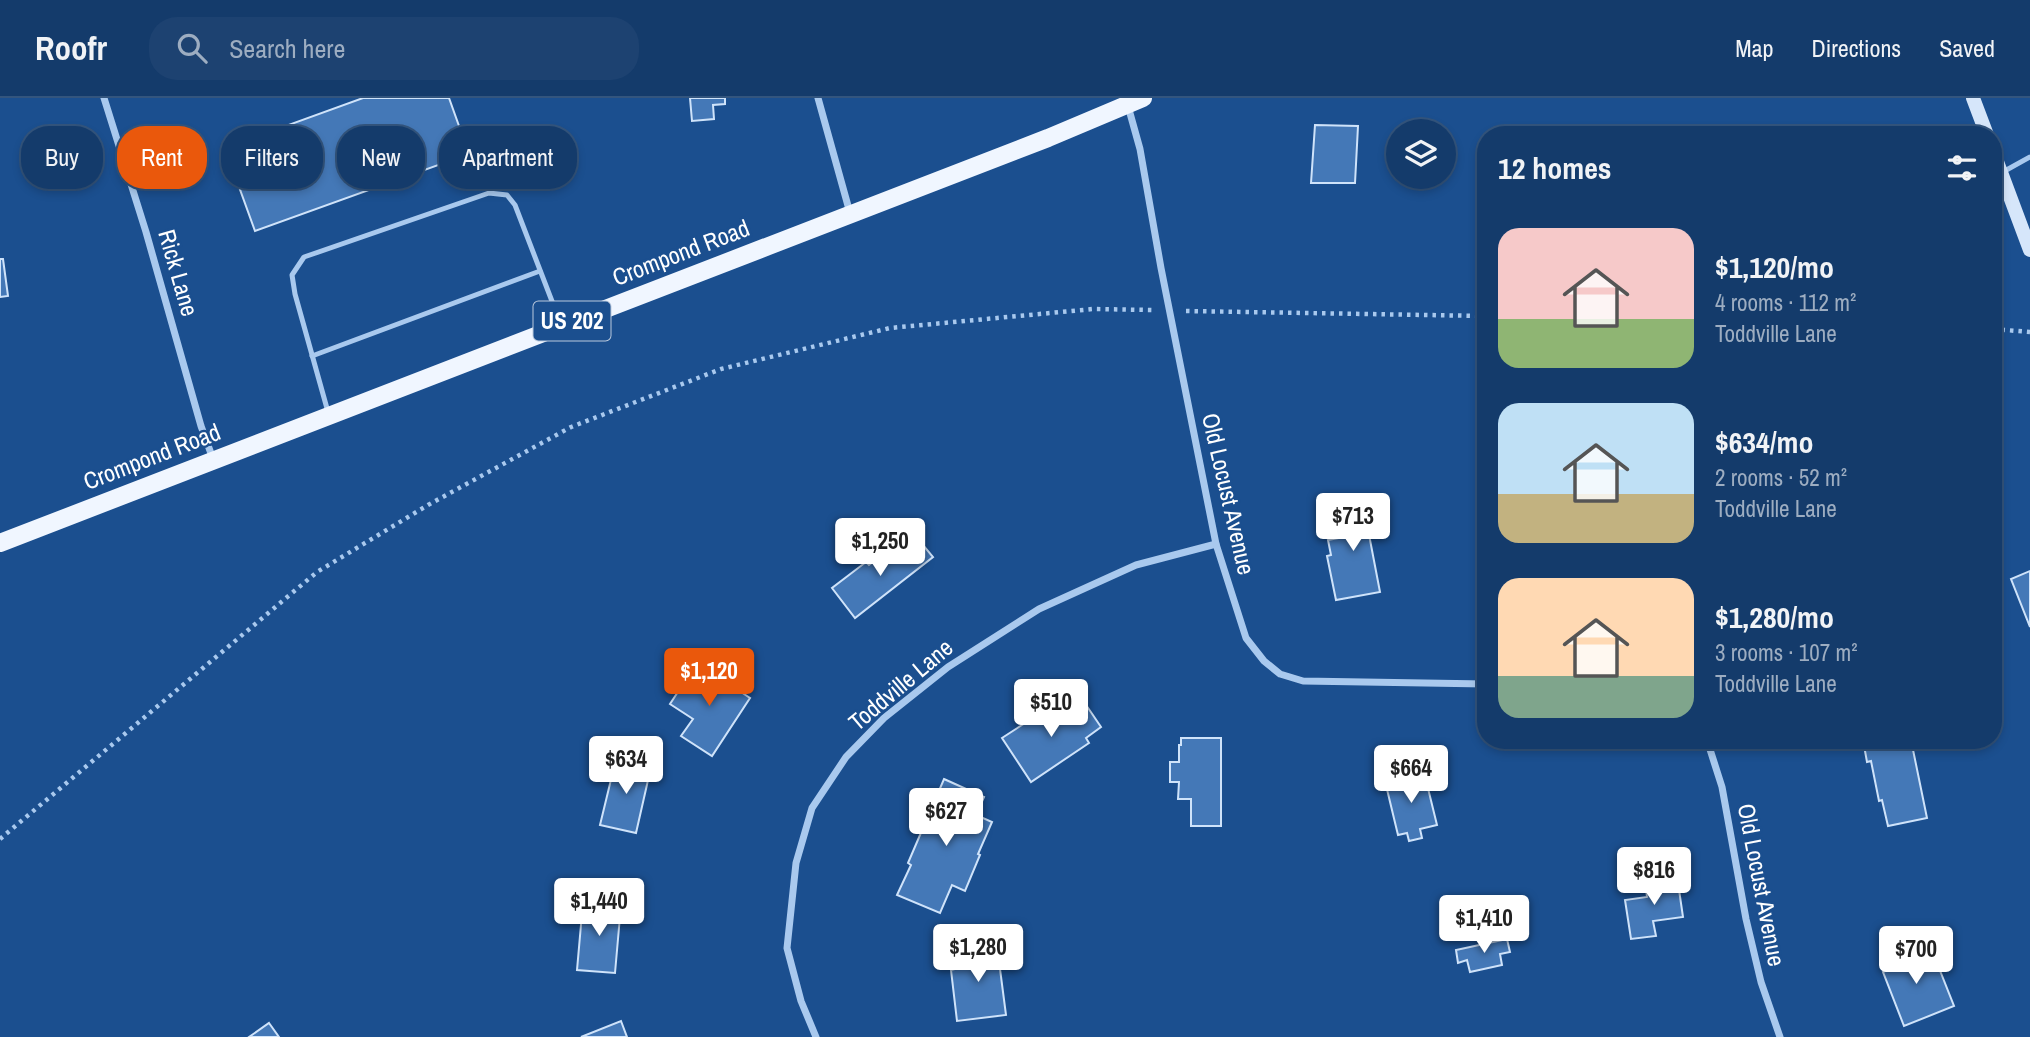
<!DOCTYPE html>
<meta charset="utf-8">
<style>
:root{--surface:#143b6b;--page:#1d4271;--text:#f1f3f6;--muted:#9dadc1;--line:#33557e;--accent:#ea580c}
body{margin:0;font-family:"Archivo Narrow",sans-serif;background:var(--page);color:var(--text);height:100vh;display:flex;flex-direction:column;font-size:26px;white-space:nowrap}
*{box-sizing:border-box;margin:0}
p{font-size:23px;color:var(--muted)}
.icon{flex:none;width:38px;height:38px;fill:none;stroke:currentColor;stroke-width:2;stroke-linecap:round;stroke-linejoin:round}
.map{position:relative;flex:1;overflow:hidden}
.sheet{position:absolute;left:1477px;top:28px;width:525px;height:623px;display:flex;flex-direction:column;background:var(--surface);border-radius:28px;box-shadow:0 4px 10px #0003,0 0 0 2px var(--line)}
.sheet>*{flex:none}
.banner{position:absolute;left:21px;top:28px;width:665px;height:63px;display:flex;gap:14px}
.controls{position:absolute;left:1386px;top:21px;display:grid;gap:14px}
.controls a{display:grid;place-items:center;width:70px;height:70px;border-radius:50%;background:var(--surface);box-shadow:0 4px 10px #0003,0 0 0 2px var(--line);font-size:35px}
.price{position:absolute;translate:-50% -60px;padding:0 16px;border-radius:7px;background:#fff;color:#222;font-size:23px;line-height:46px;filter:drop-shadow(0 2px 4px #0008)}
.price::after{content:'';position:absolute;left:50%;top:42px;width:21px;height:16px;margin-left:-10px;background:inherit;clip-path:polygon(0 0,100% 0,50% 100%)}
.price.on{background:var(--accent);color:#fff}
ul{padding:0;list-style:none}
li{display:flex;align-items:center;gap:21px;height:175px;padding:0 21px}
li span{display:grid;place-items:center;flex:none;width:196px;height:140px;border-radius:21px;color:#555}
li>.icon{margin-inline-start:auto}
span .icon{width:84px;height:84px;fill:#fffc;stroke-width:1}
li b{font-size:30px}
h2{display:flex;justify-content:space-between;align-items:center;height:84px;padding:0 21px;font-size:30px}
.pill{padding:0 24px;border-radius:28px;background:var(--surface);box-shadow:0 4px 10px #0003,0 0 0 2px var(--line);font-size:24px;line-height:63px}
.pill.on{background:var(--accent);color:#fff}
header{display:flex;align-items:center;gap:42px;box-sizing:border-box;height:98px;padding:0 35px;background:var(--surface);border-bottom:2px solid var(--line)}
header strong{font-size:33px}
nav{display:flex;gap:38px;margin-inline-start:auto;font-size:24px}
.search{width:490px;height:63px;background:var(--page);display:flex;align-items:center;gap:18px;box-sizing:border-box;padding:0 24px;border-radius:28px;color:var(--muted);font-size:26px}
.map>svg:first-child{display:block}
.building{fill:#4478b7;stroke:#cfe3fa;stroke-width:2}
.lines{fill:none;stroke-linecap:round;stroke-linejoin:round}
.path{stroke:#a9c9ee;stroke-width:4.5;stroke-dasharray:3.5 5;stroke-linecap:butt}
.lane{stroke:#a9c9ee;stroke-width:5}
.street{stroke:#a9c9ee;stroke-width:7}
.secondary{stroke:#d6e6fa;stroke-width:14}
.primary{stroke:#f0f6ff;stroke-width:18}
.labels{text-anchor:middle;stroke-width:5;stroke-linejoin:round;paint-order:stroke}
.shield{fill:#1b4f8f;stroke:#bbcadd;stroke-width:2}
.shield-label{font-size:23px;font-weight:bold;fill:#fff}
.street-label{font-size:24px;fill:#fff;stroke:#1b4f8f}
</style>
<header>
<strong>Roofr</strong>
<div class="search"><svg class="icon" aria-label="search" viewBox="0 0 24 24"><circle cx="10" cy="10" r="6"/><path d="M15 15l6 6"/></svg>Search here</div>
<nav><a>Map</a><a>Directions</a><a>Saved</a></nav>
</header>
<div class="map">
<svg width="2030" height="939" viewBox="0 0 2030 939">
<rect width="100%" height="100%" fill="#1b4f8f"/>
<g class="building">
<polygon points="363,0 449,0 469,56 255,133 225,50"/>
<polygon points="690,0 725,0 725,6 713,7 714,21 692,23"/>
<polygon points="1315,27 1358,28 1355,85 1311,85"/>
<polygon points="0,161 3,161 8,198 0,199"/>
<polygon points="1371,402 1374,419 1366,421 1380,494 1336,502 1327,458 1331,457 1328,442 1339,440 1333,409"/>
<polygon points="918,441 933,459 855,520 832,490 866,464 869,467 888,452 894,460"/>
<polygon points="2030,473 2030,529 2011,481"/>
<polygon points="697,565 750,600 712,658 681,638 693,621 670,606"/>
<polygon points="1082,601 1101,629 1086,640 1089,645 1031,684 1002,640 1042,614 1046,620 1064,608 1066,612"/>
<polygon points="1181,640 1221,640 1221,728 1191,728 1191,701 1178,701 1179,684 1170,684 1170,664 1179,664 1179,647 1181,647"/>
<polygon points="1863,642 1911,642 1927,720 1888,728 1882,702 1879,703 1871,663 1867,664"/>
<polygon points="616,661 651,669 636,735 600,727"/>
<polygon points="1424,674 1437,727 1420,731 1422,740 1409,743 1407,735 1398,737 1385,683"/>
<polygon points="944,681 984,699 976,717 992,724 978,756 980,757 965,793 952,787 940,815 897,797 911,767 908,765"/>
<polygon points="1677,778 1683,819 1653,823 1656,838 1631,841 1625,802 1647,799 1645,783"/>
<polygon points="583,804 621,807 615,875 577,872"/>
<polygon points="1507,841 1510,854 1500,856 1502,867 1470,874 1467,862 1458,865 1456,852"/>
<polygon points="997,848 1006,917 957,923 951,872 955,871 953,853"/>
<polygon points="1905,851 1910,863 1933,855 1954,908 1904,928 1883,874 1887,872 1882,860"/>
<polygon points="621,923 627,939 581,939"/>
<polygon points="269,925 279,939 249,939"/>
</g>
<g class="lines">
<g class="path">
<polyline points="1186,213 1486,218"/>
<polyline points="1993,231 2030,234"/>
<polyline points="0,741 317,474 428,407 571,329 721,271 890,230 1093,211 1152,212"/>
</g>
<g class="lane">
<polyline points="2001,75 2030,59"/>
<polyline points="312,258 540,173"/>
<polyline points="328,314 295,196 292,177 304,159 489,95 507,97 515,107 560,224"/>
</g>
<g class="street">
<polyline points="104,0 146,134 201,328 213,361"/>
<polyline points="818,0 850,115"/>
<polyline points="1128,8 1140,51 1161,170 1216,446 1246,540 1264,563 1280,576 1303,583 1486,586"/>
<polyline points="1707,642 1722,689 1746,821 1761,884 1780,939"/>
<polyline points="816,939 801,903 787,850 796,765 812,710 846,659 884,620 948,569 1039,511 1136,467 1216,446"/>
</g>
<g class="secondary">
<polyline points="1973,0 1987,37"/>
<polyline points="1993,53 2030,152"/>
</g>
<polyline class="primary" points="0,445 1048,40 1143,0"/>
</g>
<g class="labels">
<rect class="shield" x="533.5" y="203.5" width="77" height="39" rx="5"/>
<g class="shield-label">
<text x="572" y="231">US 202</text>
</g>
<g class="street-label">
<text transform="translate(681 155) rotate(-21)" y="8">Crompond Road</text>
<text transform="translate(178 175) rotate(74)" y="8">Rick Lane</text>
<text transform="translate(152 359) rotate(-21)" y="8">Crompond Road</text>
<text transform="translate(1228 396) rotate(77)" y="8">Old Locust Avenue</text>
<text transform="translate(901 587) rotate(-40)" y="8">Toddville Lane</text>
<text transform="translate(1761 787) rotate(79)" y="8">Old Locust Avenue</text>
</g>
</g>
</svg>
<div class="controls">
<a><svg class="icon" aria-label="layers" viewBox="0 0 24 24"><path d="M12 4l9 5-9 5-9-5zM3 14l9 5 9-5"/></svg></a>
</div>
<b class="price" style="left:1353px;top:455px">$713</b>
<b class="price" style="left:880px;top:480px">$1,250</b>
<b class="price on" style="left:709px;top:610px">$1,120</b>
<b class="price" style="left:1051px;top:641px">$510</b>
<b class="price" style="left:626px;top:698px">$634</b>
<b class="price" style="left:1411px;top:707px">$664</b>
<b class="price" style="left:946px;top:750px">$627</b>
<b class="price" style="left:1654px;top:809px">$816</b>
<b class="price" style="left:599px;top:840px">$1,440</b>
<b class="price" style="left:1484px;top:857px">$1,410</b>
<b class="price" style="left:978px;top:886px">$1,280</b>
<b class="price" style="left:1916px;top:888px">$700</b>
<div class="banner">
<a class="pill">Buy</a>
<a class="pill on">Rent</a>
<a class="pill">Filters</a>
<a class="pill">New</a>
<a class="pill">Apartment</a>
</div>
<section class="sheet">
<h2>12 homes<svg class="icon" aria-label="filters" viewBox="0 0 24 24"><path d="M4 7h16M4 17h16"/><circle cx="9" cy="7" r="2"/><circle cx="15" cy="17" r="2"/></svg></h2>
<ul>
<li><span style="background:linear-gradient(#f6c9c9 65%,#8fb573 0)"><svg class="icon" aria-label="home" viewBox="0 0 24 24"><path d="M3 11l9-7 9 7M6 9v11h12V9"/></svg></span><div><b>$1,120/mo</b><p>4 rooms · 112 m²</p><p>Toddville Lane</p></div></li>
<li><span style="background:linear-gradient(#bfe0f5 65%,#c2b280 0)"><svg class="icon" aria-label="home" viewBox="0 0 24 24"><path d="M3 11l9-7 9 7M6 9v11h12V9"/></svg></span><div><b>$634/mo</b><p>2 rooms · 52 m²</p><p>Toddville Lane</p></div></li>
<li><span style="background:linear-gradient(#ffd9b3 70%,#7fa58c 0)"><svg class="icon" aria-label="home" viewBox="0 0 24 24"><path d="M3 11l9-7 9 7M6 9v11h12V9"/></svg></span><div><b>$1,280/mo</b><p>3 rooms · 107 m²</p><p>Toddville Lane</p></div></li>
</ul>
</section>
</div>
